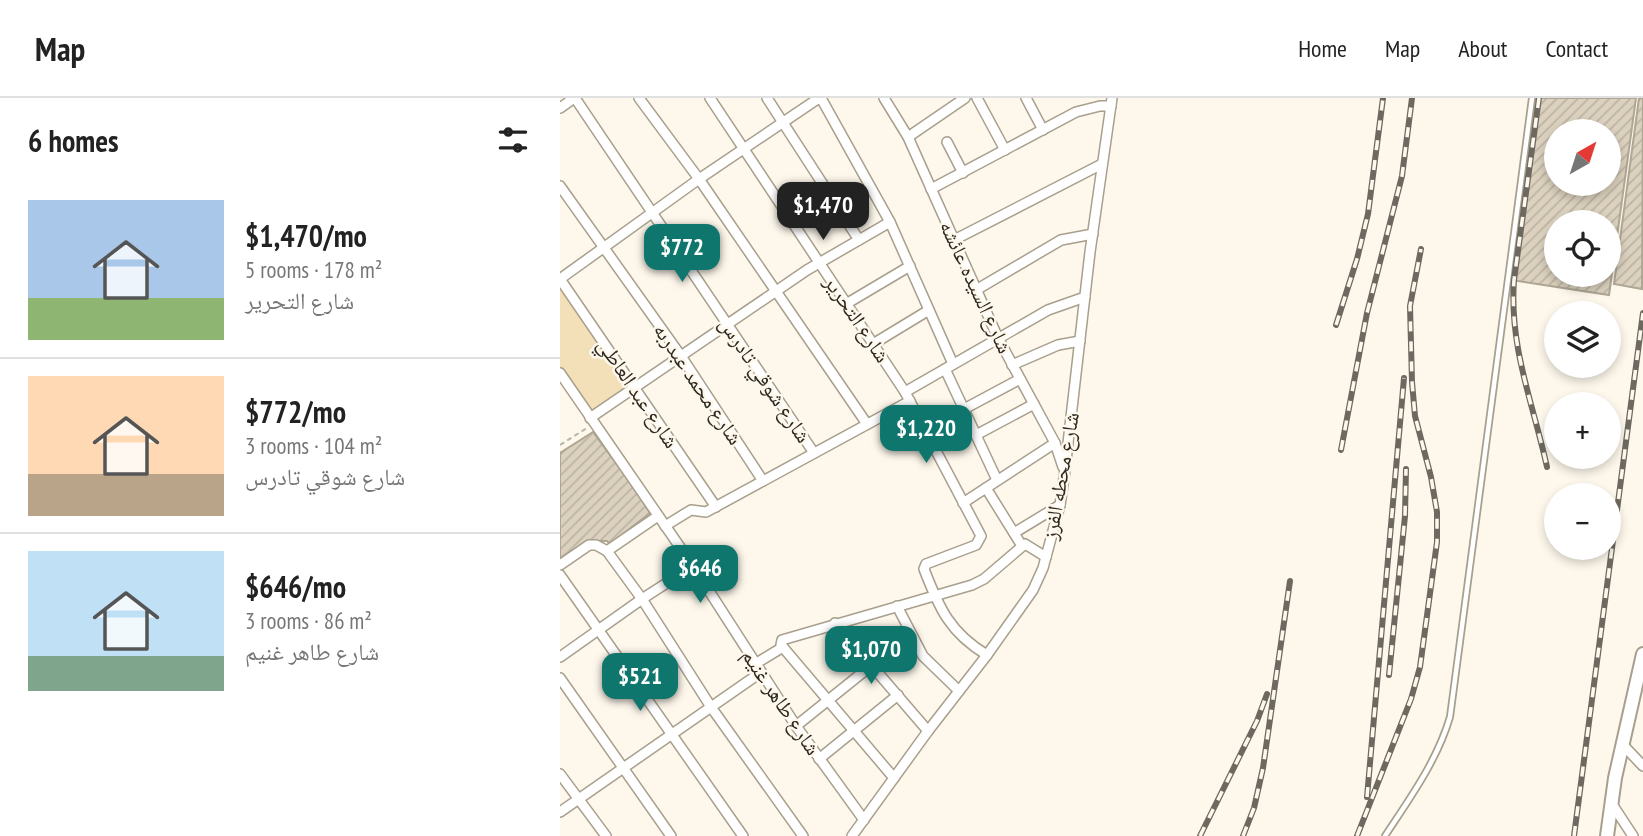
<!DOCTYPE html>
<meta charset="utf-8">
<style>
:root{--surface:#fff;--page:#f6f6f6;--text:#222;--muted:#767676;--line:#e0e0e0;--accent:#0f766e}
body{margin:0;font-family:"PT Sans Narrow","Noto Naskh Arabic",sans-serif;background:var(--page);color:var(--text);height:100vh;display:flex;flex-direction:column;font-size:26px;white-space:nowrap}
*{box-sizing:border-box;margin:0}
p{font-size:23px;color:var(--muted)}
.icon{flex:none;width:38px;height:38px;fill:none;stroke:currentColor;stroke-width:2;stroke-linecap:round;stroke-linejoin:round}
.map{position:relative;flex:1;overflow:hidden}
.drawer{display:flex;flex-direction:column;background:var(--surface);width:560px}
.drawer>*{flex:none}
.needle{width:46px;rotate:39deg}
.controls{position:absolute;left:984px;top:21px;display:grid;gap:14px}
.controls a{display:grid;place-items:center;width:77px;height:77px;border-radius:50%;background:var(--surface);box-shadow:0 4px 10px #0003;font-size:35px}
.price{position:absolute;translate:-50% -60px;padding:0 16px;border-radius:14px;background:var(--accent);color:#fff;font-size:23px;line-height:46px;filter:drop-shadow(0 2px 4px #0008)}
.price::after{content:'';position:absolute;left:50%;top:42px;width:21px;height:16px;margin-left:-10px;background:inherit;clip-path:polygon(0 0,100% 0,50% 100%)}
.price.on{background:#222;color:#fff}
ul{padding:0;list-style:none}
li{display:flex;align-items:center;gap:21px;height:175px;padding:0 28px}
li+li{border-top:2px solid var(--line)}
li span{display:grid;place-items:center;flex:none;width:196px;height:140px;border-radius:0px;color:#555}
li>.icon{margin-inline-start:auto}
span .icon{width:84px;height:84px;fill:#fffc;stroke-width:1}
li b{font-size:30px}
h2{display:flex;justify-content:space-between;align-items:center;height:84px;padding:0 28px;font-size:30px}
header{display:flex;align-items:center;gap:42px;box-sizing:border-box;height:98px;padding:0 35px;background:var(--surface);border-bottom:2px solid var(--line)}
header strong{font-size:33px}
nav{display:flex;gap:38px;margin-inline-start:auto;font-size:24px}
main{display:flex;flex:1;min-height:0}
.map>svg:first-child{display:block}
.green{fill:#f3dfb8}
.building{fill:url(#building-hatch);stroke:#afa694;stroke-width:2;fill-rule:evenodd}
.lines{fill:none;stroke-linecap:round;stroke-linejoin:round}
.service-casing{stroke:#a89f8d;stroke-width:8}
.minor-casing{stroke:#a89f8d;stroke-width:12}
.tertiary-casing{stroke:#a89f8d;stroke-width:16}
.path{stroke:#b9b4aa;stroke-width:2;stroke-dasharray:5 3.5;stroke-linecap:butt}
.service{stroke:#fff;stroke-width:4.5}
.minor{stroke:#fff;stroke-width:9}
.tertiary{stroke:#fff;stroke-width:12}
.rail-casing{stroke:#6d6960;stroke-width:6}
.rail{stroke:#fef8ec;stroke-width:3.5;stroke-dasharray:10;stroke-linecap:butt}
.labels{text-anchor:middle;stroke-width:5;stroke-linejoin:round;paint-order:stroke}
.street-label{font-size:21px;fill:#2e2a23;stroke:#fef8ec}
</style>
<header>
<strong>Map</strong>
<nav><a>Home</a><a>Map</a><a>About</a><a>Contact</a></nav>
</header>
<main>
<section class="drawer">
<h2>6 homes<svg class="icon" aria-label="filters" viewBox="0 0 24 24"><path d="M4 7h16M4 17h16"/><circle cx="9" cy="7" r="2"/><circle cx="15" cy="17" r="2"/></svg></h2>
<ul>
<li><span style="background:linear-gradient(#a9c7e8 70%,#8fb573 0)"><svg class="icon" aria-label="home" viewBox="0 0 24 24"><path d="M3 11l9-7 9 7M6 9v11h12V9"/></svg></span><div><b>$1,470/mo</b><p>5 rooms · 178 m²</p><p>شارع التحرير</p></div></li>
<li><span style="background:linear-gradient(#ffd9b3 70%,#b9a48a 0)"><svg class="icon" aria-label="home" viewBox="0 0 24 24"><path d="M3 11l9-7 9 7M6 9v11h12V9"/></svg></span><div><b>$772/mo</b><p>3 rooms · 104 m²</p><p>شارع شوقي تادرس</p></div></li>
<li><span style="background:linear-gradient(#bfe0f5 75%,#7fa58c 0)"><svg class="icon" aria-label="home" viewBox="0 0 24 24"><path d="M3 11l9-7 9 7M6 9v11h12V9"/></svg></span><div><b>$646/mo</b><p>3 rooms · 86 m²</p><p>شارع طاهر غنيم</p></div></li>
</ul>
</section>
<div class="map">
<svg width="1083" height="738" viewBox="0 0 1083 738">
<defs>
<pattern id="building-hatch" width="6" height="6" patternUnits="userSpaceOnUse" patternTransform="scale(1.75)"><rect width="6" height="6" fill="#dbd1be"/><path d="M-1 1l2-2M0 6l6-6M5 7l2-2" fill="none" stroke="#bcb4a3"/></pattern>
</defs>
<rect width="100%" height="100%" fill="#fef8ec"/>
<polygon class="green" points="0,183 71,287 30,316 0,272"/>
<g class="building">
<path d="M975 0H1076L1049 197 951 182ZM996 33H1048V86H996ZM996 124H1048V177H996Z"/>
<polygon points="1079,0 1083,0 1082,191 1054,186"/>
<polygon points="33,334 72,387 90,415 50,446 47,443 28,443 0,460 0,355"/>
</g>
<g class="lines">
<g class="service-casing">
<path id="service" d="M825 738C850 700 877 663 890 619L972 0"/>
</g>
<g class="minor-casing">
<g id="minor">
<polyline points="15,0 254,355"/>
<polyline points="79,0 139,81 307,326"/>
<path d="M150 0 345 294 421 438 416 447 366 466 364 471C379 510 390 535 427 557"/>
<polyline points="207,0 299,142"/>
<polyline points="261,0 330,124 393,266"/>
<polyline points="324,0 348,39 438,240 495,345 503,369"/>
<polyline points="417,0 445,52"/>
<polyline points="466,0 483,32"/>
<polyline points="0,10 14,0"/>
<polyline points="348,39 405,0"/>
<polyline points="387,44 403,75"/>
<polyline points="0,88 121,258 203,383"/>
<polyline points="371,91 516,14 540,8 551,8"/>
<polyline points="394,142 542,66"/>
<polyline points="0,181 139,81 259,0"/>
<polyline points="0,181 156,409"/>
<polyline points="416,192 501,142 533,136"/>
<polyline points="286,206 350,168"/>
<polyline points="313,246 369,212"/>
<polyline points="452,267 498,247 520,243"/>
<polyline points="385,271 437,382"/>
<polyline points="0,275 133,468 236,628 304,722"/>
<polyline points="345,294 488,212 525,199"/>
<polyline points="404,311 460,281"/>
<polyline points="30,320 247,172 330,124"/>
<polyline points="416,337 474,306"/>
<polyline points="426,390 462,448"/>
<polyline points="403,405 495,345"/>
<polyline points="105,428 131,412 146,414 350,303"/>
<polyline points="454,435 500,407"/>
<polyline points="47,453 98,418"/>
<polyline points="0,467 29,447 36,447 47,453 82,501 151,609 243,738"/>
<polyline points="0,477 183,738"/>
<polyline points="337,508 363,558 399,593"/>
<polyline points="275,525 368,633"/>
<polyline points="0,559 82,501 133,468"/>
<polyline points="195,566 223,549"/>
<polyline points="0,580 111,738"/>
<polyline points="236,628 312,567"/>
<polyline points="1063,647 1083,668"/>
<polyline points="259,661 338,597"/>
<polyline points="0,676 46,738"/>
<polyline points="334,680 221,547 222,542 412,487 424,481 465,446 486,459"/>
<polyline points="1052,706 1073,738"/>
<polyline points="0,714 200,575"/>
<polyline points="292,738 368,633 427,557 473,492 483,470 500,407 504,380 530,154 552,0"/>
</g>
</g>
<g class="tertiary-casing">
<polyline id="tertiary" points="1047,738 1055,680 1083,556"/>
</g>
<polyline class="path" points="0,347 27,330"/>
<use href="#service" class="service"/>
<use href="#minor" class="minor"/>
<use href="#tertiary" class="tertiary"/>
<g class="rail-casing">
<g id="rail">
<path d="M979 0 954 182C949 249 973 305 987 369"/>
<polyline points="776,227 797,161 808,116 823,0"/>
<polyline points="781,352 807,215 842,78 852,0"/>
<polyline points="829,577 845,418 846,371"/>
<polyline points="807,699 844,280"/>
<polyline points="640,738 697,623 707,596"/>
<polyline points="683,738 694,710 703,670 730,483"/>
<polyline points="797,738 851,601 860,569 877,444 877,414 871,379 855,318 852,284 850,208 861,151"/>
<polyline points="1014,738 1083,215"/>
</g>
</g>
<use href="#rail" class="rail"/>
</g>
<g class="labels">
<g class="street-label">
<text transform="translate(416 189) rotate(65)" y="7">شارع السيده عائشه</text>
<text transform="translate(297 221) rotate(56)" y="7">شارع التحرير</text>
<text transform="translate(205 282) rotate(56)" y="7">شارع شوقي تادرس</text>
<text transform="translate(138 286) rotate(56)" y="7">شارع محمد عبدربه</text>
<text transform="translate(78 295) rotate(56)" y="7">شارع عبد العاطي</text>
<text transform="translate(501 378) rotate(-80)" y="7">شارع محطه الفرز</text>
<text transform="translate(221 604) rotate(56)" y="7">شارع طاهر غنيم</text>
</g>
</g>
</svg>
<div class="controls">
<a><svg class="needle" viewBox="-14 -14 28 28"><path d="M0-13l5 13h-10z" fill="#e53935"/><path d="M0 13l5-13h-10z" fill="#767676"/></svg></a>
<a><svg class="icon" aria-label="locate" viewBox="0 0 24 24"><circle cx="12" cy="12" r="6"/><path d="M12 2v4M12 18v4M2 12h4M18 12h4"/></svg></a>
<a><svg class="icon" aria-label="layers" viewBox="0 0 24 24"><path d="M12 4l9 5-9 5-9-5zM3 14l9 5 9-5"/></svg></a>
<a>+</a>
<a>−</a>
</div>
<b class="price on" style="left:263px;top:144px">$1,470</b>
<b class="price" style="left:122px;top:186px">$772</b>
<b class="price" style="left:366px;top:367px">$1,220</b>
<b class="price" style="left:140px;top:507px">$646</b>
<b class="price" style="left:311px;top:588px">$1,070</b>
<b class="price" style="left:80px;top:615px">$521</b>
</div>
</main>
